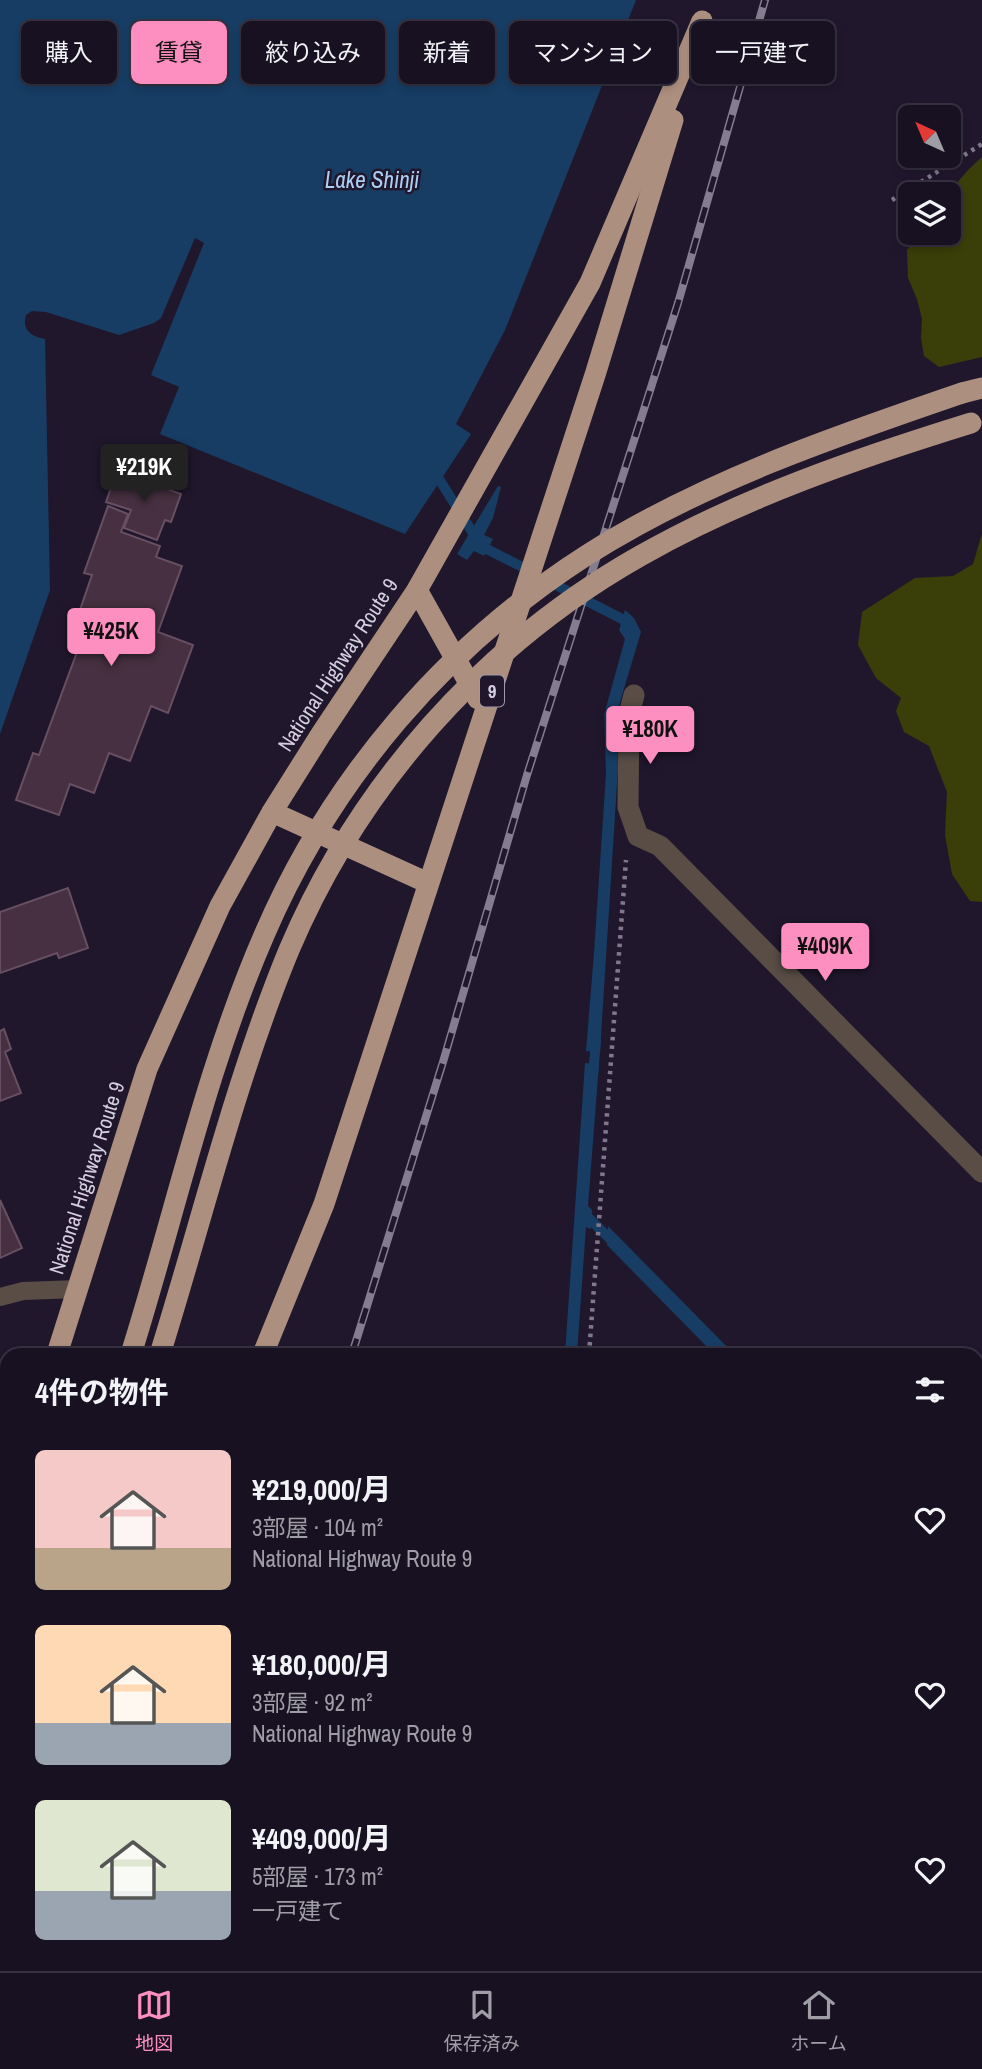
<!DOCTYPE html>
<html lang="ja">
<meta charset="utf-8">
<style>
:root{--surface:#181122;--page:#251f2f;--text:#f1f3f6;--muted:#9f9da5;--line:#363140;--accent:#fd8ec0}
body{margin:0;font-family:"Archivo Narrow","Noto Sans JP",sans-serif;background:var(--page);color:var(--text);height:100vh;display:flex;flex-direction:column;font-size:26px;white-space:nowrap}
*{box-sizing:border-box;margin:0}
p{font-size:23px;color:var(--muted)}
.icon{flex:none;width:38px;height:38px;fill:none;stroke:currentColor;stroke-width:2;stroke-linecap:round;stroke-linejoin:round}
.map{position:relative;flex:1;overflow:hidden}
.drawer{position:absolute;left:0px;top:1348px;width:984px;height:625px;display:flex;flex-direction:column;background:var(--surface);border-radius:21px 21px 0 0;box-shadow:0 4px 10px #0003,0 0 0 2px var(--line)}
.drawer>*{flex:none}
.banner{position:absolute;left:21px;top:21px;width:942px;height:63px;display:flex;gap:14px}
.needle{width:46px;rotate:316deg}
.buttons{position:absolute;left:898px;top:105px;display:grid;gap:14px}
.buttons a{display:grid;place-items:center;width:63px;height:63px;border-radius:10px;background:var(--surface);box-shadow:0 4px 10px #0003,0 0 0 2px var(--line);font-size:35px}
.price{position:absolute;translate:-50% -60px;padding:0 16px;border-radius:7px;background:var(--accent);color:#111;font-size:23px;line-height:46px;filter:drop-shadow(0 2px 4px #0008)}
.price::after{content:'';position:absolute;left:50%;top:42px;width:21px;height:16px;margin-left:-10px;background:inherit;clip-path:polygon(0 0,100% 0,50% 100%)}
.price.selected{background:#222;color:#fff}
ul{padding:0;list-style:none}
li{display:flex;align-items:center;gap:21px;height:175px;padding:0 35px}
li span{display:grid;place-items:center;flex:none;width:196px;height:140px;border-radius:10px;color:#555}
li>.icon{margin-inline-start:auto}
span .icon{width:84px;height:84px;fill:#fffc;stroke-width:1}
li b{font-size:30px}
h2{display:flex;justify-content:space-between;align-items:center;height:84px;padding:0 35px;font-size:30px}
.pill{padding:0 24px;border-radius:10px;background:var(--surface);box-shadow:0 4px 10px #0003,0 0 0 2px var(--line);font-size:24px;line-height:63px}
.pill.selected{background:var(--accent);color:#111}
.menu{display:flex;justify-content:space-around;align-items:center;height:98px;border-top:2px solid var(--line);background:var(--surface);font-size:19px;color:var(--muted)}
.menu a{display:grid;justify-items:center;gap:4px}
.menu .selected{color:var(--accent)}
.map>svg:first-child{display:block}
.green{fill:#3a3e08}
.water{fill:#173d64}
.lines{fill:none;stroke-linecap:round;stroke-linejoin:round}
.stream{stroke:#173d64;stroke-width:10}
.building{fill:#463041;stroke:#684f62;stroke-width:2}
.street-tunnel{stroke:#3b3348;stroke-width:21;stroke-dasharray:21 10;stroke-linecap:butt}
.path{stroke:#80798c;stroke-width:4.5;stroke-dasharray:3.5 5;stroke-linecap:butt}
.lane{stroke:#594d46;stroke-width:18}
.street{stroke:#594d46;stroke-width:21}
.highway{stroke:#ad8f7f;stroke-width:21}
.rail-casing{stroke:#847d8f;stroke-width:8}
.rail{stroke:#20172d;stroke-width:5;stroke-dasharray:16;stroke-linecap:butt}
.highway-bridge{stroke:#ad8f7f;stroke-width:21}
.labels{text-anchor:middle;stroke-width:5;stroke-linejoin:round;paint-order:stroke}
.shield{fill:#20172d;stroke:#9e98aa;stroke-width:2}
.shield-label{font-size:19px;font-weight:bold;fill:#d4cfdf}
.street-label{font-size:21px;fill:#d4cfdf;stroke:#20172d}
.water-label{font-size:23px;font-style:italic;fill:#accff6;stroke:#20172d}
</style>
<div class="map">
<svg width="982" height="1971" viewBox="0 0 982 1971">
<rect width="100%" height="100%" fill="#20172d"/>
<g class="green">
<polygon points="982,157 982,357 939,367 924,356 921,338 922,319 917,299 908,278 907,250 920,233 948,233 948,194 968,170"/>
<polygon points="982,534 982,902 970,901 952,874 945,835 947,792 929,746 904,732 896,711 901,698 876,678 858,645 862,612 915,578 953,576 973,564"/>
</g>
<g class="water">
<path d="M0 0H636L505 330 456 424 471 434 405 534 160 434 179 387 151 375 204 243 195 238 161 318 154 323 119 335 46 312 32 311 26 315C22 330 30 336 45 339L50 590 0 734Z"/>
<polygon points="498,486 501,487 493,518 484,535 493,539 484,556 474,551 467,560 457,554"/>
<polygon points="625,610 634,618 641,632 617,712 618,768 600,1052 586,1051 594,953 606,774 604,715 625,639 619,630"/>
<polygon points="585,1063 599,1064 588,1206 592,1210 591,1229 586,1227 577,1354 565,1354"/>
<polygon points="608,1226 734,1354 714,1354 607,1245"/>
</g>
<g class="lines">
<g class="stream">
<polyline points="434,471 481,546 534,573"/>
<polyline points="548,581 624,620 629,629"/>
<polyline points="593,1076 596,1040"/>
<polyline points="583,1212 616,1245"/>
</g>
</g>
<g class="building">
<polygon points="117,471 181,494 171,522 165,520 157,540 124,528 131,510 106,502"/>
<polygon points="108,506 128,514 121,532 160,546 156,557 182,566 158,632 193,645 168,713 151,706 130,761 109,753 94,793 70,784 59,815 16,800 33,753 39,755 91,614 80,610 92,575 84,573"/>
<polygon points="68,888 88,948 59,958 57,953 0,973 0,912"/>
<polygon points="4,1029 11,1049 5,1052 21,1093 0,1101 0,1031"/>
<polygon points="0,1200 22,1248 0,1258"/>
</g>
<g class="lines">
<polyline class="street-tunnel" points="0,1877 7,1883"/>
<g class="path">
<polyline points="892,200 982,144"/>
<polyline points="589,1354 626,860"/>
<polyline points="629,1965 630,1971"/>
<polyline points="868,1965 873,1971"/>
<polyline points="143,1971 146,1965"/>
</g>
<polyline class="lane" points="0,1297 23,1291 78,1289"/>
<g class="street">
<polyline points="634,695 629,714 628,807 638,836 660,846 982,1172"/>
<polyline points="0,1444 7,1439"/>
<polyline points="100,1967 103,1971"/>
<polyline points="3,1971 8,1965"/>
</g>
<g class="highway">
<polyline points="962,393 982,388"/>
<polyline points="417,590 478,699"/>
<polyline points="272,812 428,883"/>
<polyline points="57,1354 147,1069 220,906 272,812 321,734 417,590 590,283 702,21"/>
<polyline points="263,1354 324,1204 595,375 673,120"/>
<polyline points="0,1516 7,1500"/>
<polyline points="0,1672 7,1658"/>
<polyline points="0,1731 7,1718"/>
<polyline points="0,1851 7,1842"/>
</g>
<g class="rail-casing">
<g id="rail">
<polyline points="352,1354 443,1062 527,775 678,303 765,0"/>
<polyline points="73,1971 77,1965"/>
</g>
</g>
<use href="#rail" class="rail"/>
<g class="highway-bridge">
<path d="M131 1354C175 1214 206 1068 265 933 332 778 445 646 587 555 702 482 833 437 962 393"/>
<path d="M160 1354C202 1220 235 1081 289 950 359 785 483 645 640 556 744 497 858 458 971 423"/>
</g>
</g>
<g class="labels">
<rect class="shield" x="480" y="675.5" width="24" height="31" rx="5"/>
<g class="shield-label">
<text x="492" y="698">9</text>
</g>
<g class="street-label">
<text transform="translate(338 665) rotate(-57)" y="7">National Highway Route 9</text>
<text transform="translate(87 1178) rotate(-72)" y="7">National Highway Route 9</text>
</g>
<g class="water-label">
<text x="372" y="188">Lake Shinji</text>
</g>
</g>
</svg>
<div class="buttons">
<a><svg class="needle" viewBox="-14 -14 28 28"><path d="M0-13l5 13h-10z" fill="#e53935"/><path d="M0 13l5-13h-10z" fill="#9f9da5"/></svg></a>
<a><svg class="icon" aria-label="layers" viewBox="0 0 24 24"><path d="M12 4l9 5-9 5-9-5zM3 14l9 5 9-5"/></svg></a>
</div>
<b class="price selected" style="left:144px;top:504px">¥219K</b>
<b class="price" style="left:111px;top:668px">¥425K</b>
<b class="price" style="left:650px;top:766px">¥180K</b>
<b class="price" style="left:825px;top:983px">¥409K</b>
<div class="banner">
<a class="pill">購入</a>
<a class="pill selected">賃貸</a>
<a class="pill">絞り込み</a>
<a class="pill">新着</a>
<a class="pill">マンション</a>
<a class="pill">一戸建て</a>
</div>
<section class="drawer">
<h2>4件の物件<svg class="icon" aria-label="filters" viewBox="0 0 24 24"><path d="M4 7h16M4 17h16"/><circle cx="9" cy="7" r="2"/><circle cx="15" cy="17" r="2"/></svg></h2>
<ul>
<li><span style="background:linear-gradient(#f6c9c9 70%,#b9a48a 0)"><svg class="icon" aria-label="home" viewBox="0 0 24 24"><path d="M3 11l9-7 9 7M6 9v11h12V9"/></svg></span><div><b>¥219,000/月</b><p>3部屋 · 104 m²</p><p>National Highway Route 9</p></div><svg class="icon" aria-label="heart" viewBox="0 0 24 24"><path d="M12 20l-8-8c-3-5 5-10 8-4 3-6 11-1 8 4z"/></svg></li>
<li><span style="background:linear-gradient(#ffd9b3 70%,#9aa5b1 0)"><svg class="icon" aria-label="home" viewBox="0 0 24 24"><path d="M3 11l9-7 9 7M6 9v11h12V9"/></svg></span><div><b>¥180,000/月</b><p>3部屋 · 92 m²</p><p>National Highway Route 9</p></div><svg class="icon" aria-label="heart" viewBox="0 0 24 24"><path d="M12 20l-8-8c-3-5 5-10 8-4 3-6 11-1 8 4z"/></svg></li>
<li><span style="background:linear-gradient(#dfe7d0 65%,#9aa5b1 0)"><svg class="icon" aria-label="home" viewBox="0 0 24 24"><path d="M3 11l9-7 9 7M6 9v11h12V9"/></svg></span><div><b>¥409,000/月</b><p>5部屋 · 173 m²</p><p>一戸建て</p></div><svg class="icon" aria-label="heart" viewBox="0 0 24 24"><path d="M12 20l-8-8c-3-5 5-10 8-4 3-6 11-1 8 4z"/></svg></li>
</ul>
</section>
</div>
<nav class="menu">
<a class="selected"><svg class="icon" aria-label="map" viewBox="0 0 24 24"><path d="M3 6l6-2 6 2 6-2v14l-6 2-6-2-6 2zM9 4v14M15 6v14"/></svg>地図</a>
<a><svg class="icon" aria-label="saved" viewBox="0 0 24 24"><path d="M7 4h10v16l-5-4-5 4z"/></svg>保存済み</a>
<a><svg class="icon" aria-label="home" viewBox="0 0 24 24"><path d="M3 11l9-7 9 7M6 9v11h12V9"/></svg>ホーム</a>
</nav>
